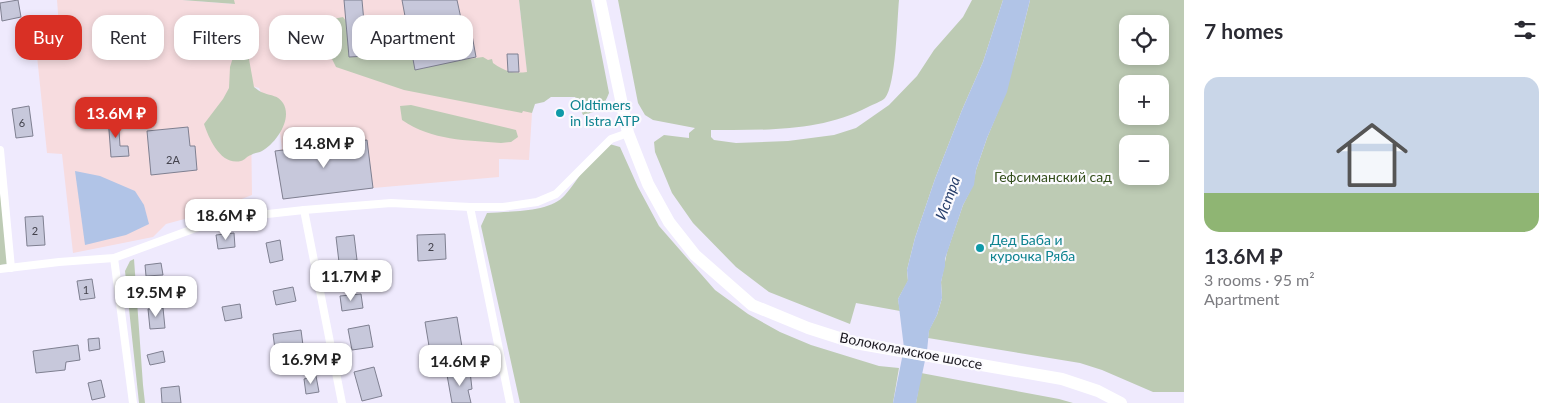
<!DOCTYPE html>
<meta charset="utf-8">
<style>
:root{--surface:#fff;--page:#f7f7f7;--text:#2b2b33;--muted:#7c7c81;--accent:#d93025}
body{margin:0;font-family:Lato,sans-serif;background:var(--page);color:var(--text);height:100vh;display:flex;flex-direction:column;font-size:19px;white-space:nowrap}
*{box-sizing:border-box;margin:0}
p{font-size:16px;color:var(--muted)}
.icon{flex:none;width:28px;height:28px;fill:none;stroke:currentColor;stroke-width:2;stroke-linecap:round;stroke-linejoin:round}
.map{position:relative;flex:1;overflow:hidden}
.drawer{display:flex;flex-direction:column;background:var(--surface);width:375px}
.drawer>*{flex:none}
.hud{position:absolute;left:15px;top:15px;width:475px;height:45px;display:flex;gap:10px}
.fabs{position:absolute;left:1119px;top:15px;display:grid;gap:10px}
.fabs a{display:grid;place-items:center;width:50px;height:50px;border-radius:10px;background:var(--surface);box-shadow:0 2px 8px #0003;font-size:25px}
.price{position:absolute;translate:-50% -42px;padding:0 11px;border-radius:10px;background:#fff;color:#222;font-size:16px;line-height:32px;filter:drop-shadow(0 1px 2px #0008)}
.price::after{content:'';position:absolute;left:50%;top:30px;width:15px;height:11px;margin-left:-8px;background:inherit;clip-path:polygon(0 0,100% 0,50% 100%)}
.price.active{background:var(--accent);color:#fff}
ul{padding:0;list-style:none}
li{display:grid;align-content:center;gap:10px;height:265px;padding:0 20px}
li span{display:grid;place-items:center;height:155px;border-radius:15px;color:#555}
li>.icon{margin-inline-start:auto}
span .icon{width:90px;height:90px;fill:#fffc;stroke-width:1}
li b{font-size:21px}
h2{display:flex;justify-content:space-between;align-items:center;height:60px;padding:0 20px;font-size:21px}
.chip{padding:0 18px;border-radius:15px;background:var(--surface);box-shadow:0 2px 8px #0003;font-size:18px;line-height:45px}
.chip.active{background:var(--accent);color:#fff}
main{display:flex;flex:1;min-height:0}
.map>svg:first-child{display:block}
.industrial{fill:#f7dcdf}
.green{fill:#bdcbb4;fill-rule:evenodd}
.water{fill:#b1c4e7}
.building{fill:#c7c8db;stroke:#7f8091}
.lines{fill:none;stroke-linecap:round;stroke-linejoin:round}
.street{stroke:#fff;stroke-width:8}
.primary{stroke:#fff;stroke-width:12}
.culture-dot{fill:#0f9aa8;stroke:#fbfafe;stroke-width:2}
.labels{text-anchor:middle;stroke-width:4.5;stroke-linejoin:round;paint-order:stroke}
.number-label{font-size:11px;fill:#43424c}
.culture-label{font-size:14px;fill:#0d838f;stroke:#fbfafe;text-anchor:start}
.park-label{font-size:14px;fill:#334e1b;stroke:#fbfafe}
.street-label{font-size:14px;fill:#17151c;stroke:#fbfafe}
.water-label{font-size:15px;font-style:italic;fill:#263e6b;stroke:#fbfafe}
</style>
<main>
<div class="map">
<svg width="1184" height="403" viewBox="0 0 1184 403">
<rect width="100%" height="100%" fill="#efeafd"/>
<polygon class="industrial" points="57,0 182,0 234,4 234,0 519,0 532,113 529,160 499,159 499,177 373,188 283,199 275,151 282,149 280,133 259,88 247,85 251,124 252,195 208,212 208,214 204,216 203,214 166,224 153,237 73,253 62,154 47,153 37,56 61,53"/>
<g class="green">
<polygon points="182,0 234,0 235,4"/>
<path d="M519 0H591L609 93C604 107 597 112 583 115L575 97H551L544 102 535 104 532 113 523 111 522 113 404 90 336 67 328 51 326 28 333 19 343 17 346 21 350 57 382 53 395 43 409 38C412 51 409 62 422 69L432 64 483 57 488 60 492 59 493 63C504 71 513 74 527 72Z"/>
<path d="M618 0H899C897 20 896 85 885 98 881 102 873 104 868 107 821 132 763 130 711 130V137L714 140 736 143 788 141 834 135 856 128 889 105 917 76 934 50 963 17 972 0H1003L983 62 962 110 935 179 915 238 907 270 908 281 898 299 900 311 856 303 850 324 769 292 736 267 693 223 672 193 655 152 654 142 664 135 689 138V133L695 128 653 120 645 115 638 103Z"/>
<path d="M1030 0H1184V392H1153L1102 370 1080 363 928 338 929 330 937 315 942 298 941 282 947 252 963 205 973 185 976 170 987 138 999 109 1016 56ZM1128 24H1160V56H1128ZM1128 84H1160V116H1128ZM1128 144H1160V176H1128Z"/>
<path d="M245 49 249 59 254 87C257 89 260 92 264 93 271 96 278 95 283 103 293 119 276 143 262 151 258 153 254 153 251 155 247 156 245 160 241 161 221 166 209 139 204 124L223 99 229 88 230 67 235 51Z"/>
<path d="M411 105 516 130 518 137 511 142 501 143C466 140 433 141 402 120L400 106Z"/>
<path d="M606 143 620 147 638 187 659 226 715 290 748 314 780 332 811 345 879 366 899 368 893 403H520L481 226 487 213C509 211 550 213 565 195 580 178 589 158 606 143Z"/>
<polygon points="0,189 8,264 0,265"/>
<polygon points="134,259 143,385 145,403 139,403 125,271 130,261"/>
<polygon points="921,373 1059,399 1073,403 916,403"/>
</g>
<g class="water">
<polygon points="1003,0 1030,0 1007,92 987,138 976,170 974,185 963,205 945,259 945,266 941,282 942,298 937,315 929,331 927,351 916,403 893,403 904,348 898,299 908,280 907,270 915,238 935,179 962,110 983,62"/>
<polygon points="75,171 100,176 135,191 144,205 149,224 126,235 85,245"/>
</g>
<g class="building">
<polygon points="18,0 21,17 2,21 0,3"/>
<polygon points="344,0 362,0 367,56 349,57"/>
<polygon points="402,0 457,0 465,37 472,35 476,57 415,70"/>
<polygon points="507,54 518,54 519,72 508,72"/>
<polygon points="29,106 33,136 16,138 12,109"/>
<polygon points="118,116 120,146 128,146 129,156 111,157 108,117"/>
<polygon points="188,127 190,146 195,146 197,170 151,175 147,131"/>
<polygon points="367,140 373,188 283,199 275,151"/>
<polygon points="43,216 45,245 27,246 25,217"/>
<polygon points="234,233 235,247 218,249 216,235"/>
<polygon points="445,234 446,259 418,261 417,235"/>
<polygon points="354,235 357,260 339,262 336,237"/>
<polygon points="280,240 283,260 270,263 266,243"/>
<polygon points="161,263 163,275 146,276 145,265"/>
<polygon points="92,279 95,298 80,300 77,281"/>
<polygon points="293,287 296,301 276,305 273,291"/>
<polygon points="361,294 363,308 342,311 340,296"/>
<polygon points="240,304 242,318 225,321 222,307"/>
<polygon points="163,308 165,328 150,329 148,309"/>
<polygon points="457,317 462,347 430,352 425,322"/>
<polygon points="369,325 373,347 352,350 348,329"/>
<polygon points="301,330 304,353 276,357 273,334"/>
<polygon points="99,338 100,349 89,351 88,339"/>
<polygon points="78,345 80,360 66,362 65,370 36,373 33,351"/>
<polygon points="163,351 165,362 150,365 147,355"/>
<polygon points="374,367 382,396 362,401 354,372"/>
<polygon points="470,371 472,389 468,390 471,403 452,403 447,375"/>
<polygon points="316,376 319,392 306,394 304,379"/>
<polygon points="101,380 105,397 92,400 88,383"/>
<polygon points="179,386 181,403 162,403 161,388"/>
</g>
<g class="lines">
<g class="street">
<polyline points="0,150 11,268"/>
<polyline points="470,207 510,403"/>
<polyline points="304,210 342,403"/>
<polyline points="114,258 133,403"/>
<polyline points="0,269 59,262 114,258 204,225 230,218 304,210 391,203 470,207 503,207 537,202 556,194 611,139 628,133"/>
</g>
<polyline class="primary" points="600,0 628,133 648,184 669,222 695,255 752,305 808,328 855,343 1062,379 1098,391 1121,403"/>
</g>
<g class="culture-dot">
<circle cx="560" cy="113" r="5"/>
<circle cx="980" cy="248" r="5"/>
</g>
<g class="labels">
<g class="number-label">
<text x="22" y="127">6</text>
<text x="173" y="164">2А</text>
<text x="35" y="235">2</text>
<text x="431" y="251">2</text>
<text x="86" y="294">1</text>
</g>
<g class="culture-label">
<text x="570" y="110">Oldtimers<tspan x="570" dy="16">in Istra ATP</tspan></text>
<text x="990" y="245">Дед Баба и<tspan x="990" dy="16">курочка Ряба</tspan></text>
</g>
<g class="park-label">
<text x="1053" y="182">Гефсиманский сад</text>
</g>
<g class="street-label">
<text transform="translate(911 351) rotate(11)" y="5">Волоколамское шоссе</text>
</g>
<g class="water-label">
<text transform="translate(948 198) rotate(-70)" y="5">Истра</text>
</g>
</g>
</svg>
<div class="fabs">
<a><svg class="icon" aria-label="locate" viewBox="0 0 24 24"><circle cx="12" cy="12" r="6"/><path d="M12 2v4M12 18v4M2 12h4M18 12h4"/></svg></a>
<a>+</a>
<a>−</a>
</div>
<b class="price active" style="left:116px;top:139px">13.6M ₽</b>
<b class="price" style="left:324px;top:169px">14.8M ₽</b>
<b class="price" style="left:226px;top:241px">18.6M ₽</b>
<b class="price" style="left:351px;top:302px">11.7M ₽</b>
<b class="price" style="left:156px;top:318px">19.5M ₽</b>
<b class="price" style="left:311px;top:385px">16.9M ₽</b>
<b class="price" style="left:460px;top:387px">14.6M ₽</b>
<div class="hud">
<a class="chip active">Buy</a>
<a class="chip">Rent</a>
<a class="chip">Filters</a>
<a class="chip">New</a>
<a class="chip">Apartment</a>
</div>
</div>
<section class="drawer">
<h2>7 homes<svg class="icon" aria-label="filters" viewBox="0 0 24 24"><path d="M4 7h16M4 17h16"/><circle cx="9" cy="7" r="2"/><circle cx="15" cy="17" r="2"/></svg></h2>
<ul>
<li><span style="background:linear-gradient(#c9d6e8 75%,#8fb573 0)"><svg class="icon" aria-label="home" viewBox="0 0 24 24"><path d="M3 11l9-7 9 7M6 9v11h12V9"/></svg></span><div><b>13.6M ₽</b><p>3 rooms · 95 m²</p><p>Apartment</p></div></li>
</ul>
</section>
</main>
